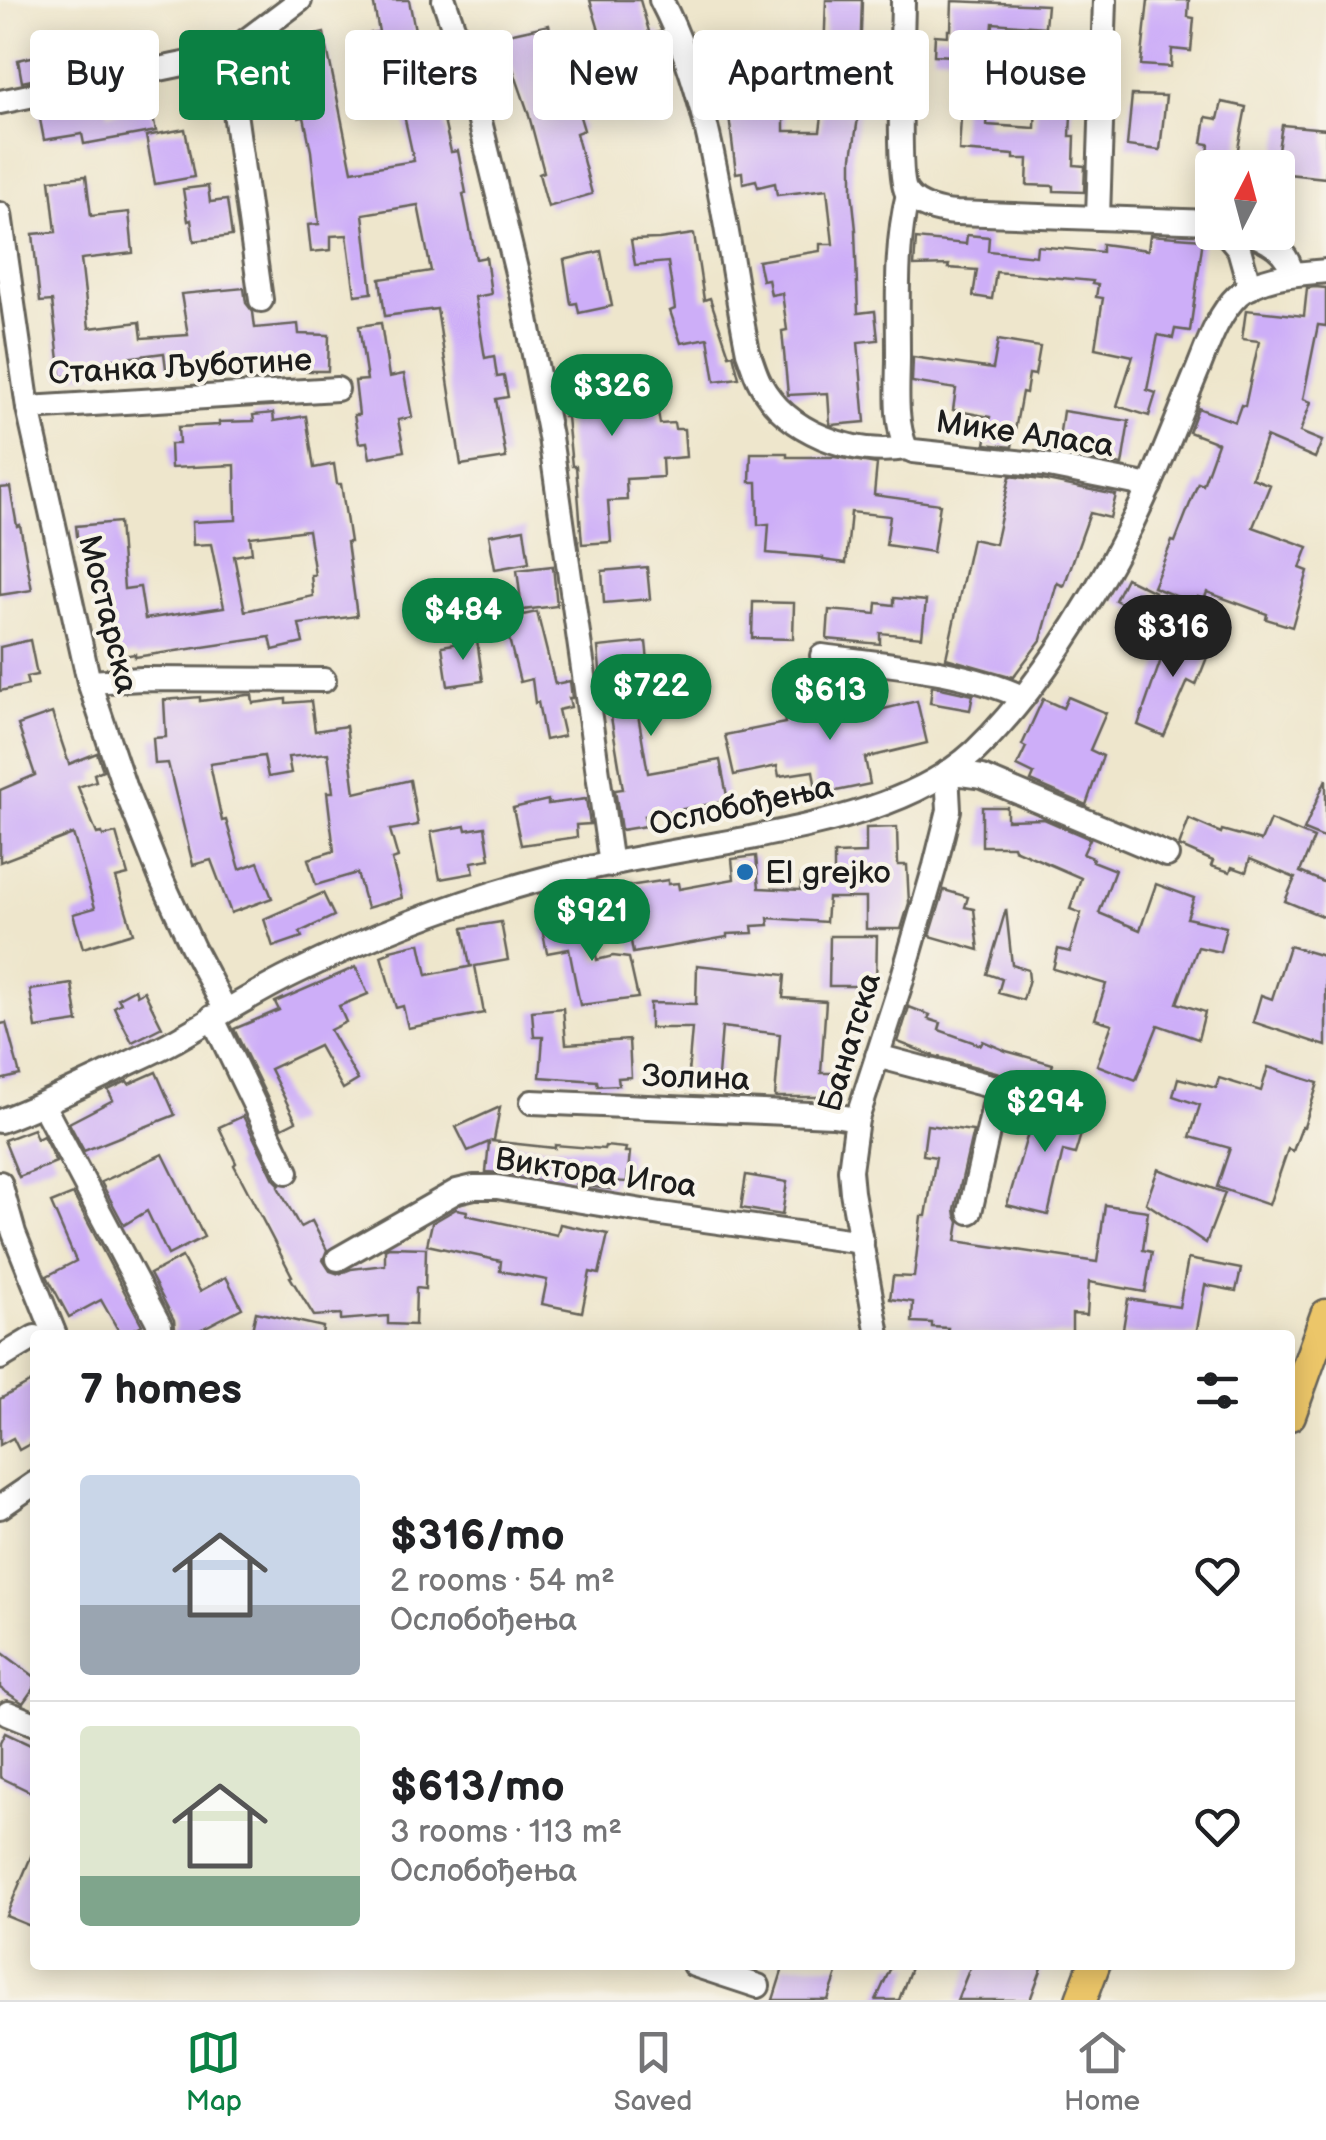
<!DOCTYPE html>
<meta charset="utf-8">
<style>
:root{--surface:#fff;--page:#f2f2f2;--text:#202124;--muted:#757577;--line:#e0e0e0;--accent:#0b8043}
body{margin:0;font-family:"Balsamiq Sans",sans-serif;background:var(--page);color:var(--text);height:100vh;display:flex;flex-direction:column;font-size:38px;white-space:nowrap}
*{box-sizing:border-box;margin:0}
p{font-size:32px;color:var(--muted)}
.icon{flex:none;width:55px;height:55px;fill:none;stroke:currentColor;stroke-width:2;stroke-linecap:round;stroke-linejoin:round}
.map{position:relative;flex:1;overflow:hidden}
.panel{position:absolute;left:30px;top:1330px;width:1265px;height:640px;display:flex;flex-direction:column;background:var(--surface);border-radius:10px;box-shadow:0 5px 25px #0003}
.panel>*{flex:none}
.top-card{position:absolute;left:30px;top:30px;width:1268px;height:90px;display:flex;gap:20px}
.needle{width:65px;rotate:6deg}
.tools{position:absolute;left:1195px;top:150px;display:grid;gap:20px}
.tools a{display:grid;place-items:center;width:100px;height:100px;border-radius:10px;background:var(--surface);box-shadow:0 5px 25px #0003;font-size:50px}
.price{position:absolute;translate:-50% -85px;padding:0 22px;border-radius:35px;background:var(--accent);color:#fff;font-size:32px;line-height:65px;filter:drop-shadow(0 2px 5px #0008)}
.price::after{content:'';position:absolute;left:50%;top:60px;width:30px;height:22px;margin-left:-15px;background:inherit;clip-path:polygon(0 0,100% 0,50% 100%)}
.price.active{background:#222;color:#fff}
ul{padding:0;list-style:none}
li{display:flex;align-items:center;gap:30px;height:250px;padding:0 50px}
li+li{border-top:2px solid var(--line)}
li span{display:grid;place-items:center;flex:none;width:280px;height:200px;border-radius:10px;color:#555}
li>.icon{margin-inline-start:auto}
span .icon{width:120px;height:120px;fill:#fffc;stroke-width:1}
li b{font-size:42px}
h2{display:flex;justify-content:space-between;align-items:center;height:120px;padding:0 50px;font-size:42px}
.pill{padding:0 35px;border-radius:10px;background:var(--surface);box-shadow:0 5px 25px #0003;font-size:35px;line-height:90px}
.pill.active{background:var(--accent);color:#fff}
.tabs{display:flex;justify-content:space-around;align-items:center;height:140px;border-top:2px solid var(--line);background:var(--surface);font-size:28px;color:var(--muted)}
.tabs a{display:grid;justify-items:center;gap:5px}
.tabs .active{color:var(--accent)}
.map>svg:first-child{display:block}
.building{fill:#cdaef8;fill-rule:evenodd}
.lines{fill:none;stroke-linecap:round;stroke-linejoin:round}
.minor-casing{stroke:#66635a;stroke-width:28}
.major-casing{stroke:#66635a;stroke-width:35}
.minor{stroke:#fff;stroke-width:22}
.major{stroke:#ecc669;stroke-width:30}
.poi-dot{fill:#1f6fb2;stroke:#f7f3e8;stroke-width:4}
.labels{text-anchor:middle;stroke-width:8;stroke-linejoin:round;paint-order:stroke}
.street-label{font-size:32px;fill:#1c1c1c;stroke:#f7f3e8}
.poi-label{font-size:32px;fill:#1c1c1c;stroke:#f7f3e8;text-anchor:start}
</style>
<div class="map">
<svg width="1326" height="2000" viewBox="0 0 1326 2000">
<rect width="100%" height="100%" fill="#f7f3e8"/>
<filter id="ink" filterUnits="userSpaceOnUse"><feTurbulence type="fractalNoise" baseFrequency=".01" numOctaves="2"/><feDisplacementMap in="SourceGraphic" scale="20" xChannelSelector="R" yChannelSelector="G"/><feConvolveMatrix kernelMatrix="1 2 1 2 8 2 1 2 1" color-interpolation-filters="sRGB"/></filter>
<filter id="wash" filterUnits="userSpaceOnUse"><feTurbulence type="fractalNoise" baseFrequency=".0048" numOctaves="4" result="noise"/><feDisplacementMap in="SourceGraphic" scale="40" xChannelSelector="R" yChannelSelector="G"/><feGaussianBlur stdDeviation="2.25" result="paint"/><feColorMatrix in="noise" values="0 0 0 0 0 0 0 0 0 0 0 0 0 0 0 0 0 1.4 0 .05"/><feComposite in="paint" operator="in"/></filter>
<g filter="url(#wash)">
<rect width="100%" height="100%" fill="#eee6cc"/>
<g id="blocks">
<g class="building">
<polygon points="373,0 409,0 421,60 390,66 388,59 376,61 370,33 379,32"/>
<polygon points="590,0 640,0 650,35 659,32 668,58 657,61 667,90 646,97 643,87 618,95"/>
<path d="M826 0H862L860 62H862V92L852 157V192L856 230H855L858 313 875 311 878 340 858 342 865 422 832 425 830 424 828 393 788 395 782 331 787 330 782 293 771 295 768 279 762 280 758 261 820 251V244H833L827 189 777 195 775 183 758 187 756 180 743 183 742 172 736 173 728 108 722 109 719 80 817 73V55H824ZM825 93 820 131H784V96Z"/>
<polygon points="1148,0 1189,0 1188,17 1194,18 1191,51 1172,49 1171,67 1141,65"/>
<polygon points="952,1 1047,5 1045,27 993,23 989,72 992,72 987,125 1035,128 1036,100 1042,100 1042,94 1072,94 1070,136 1075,136 1074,165 1085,166 1084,192 1054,191 1054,186 1027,185 1028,159 1014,159 1014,155 959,151 962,101 948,100 953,56 934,55 935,35 948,36 948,30 951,30"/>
<polygon points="549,25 559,69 565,67 584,130 576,133 592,194 548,207 539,174 544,172 528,112 512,66 510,67 504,35"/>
<polygon points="324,33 352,171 414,161 402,106 439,98 451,152 458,151 466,193 463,194 476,259 486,257 491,294 475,297 485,358 494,356 497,377 504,376 508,397 496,399 506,458 461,465 437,309 385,316 380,279 431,271 418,205 363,214 372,293 355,295 347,235 331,236 331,250 311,252 308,225 319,224 311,151 304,117 299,118 284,50 296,48 294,40"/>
<polygon points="1033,34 1078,36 1076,61 1032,58"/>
<polygon points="81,46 82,50 96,48 99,66 22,82 18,60"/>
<polygon points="1132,95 1166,96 1160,150 1127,146"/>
<polygon points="105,96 108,114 150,105 156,131 84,144 82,134 44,140 38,109"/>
<polygon points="1222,102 1246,107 1236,159 1208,155 1209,144 1202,143 1206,117 1218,119"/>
<polygon points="1282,125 1326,129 1326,178 1288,174 1288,168 1275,168"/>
<polygon points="185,129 194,177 155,184 146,136"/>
<polygon points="86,176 91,216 129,212 133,253 81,259 89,328 140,322 142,338 188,335 181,294 244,288 246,303 253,312 255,328 298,324 299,334 329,335 328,371 305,371 305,362 263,366 263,361 166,369 164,353 94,362 95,373 61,377 52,301 40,302 33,234 56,232 50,180"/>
<polygon points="208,186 210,202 227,200 232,236 194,241 191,220 188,221 183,189"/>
<polygon points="694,234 704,300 710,298 729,355 733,354 739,378 715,381 708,338 681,343 670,311 675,309 668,262 635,265 631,240 659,239"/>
<polygon points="967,235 989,237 988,251 1036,256 1037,246 1102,252 1102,244 1148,250 1150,235 1203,239 1190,331 1175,329 1173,338 1158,335 1147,390 1156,393 1149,416 1117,406 1133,356 1095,348 1103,298 1096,297 1098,285 1092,284 1093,281 996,272 992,299 973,296 977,270 948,268 949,265 914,266 916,239 966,244"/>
<polygon points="601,251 612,306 579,313 577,303 571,304 564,260"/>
<polygon points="1315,287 1326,288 1326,326 1318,325 1303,399 1311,402 1300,432 1322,441 1315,458 1266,437 1252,478 1270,485 1253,527 1308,547 1300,568 1308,571 1292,627 1266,619 1267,614 1207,592 1204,600 1198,597 1195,604 1153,587 1172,541 1175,542 1198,483 1203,485 1218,443 1189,432 1198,408 1235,422 1241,405 1245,406 1259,341 1242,339 1246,310 1304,316 1307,288"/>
<polygon points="381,323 389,377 404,374 412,417 398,420 404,451 370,458 367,442 359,443 354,415 359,415 355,381 367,380 359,326"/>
<polygon points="998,340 1040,347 1035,375 1029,374 1026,393 1022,392 1012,447 985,444 990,417 953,410 956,389 912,382 913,357 993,369"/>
<polygon points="625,360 629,392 654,389 660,424 674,423 675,429 684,429 686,457 662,459 663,477 626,479 627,500 608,501 611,542 582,544 576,466 572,466 567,417 564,417 558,368"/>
<polygon points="1063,411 1129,421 1122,465 1057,452"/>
<path d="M273 413 274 421 306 416 314 468 334 464 337 484H341L350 542H347L357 616 299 624 303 643 273 650 270 637 135 657V654L117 657V653H111L99 569 92 570 89 544 78 545 76 526 119 522 124 589 140 587 145 619 224 607 211 544 193 545 192 522 236 520 235 465 171 468 170 444H179L178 427 219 425V422L254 421 253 415ZM308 530 315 575H311L313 596 245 611 234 556 252 553 250 537Z"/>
<polygon points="751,453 787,453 787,457 835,457 877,464 874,495 940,504 933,552 886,545 890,516 851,512 846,563 823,560 823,558 767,553 769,524 758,525 757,482 750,482"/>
<polygon points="1010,476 1042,480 1116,495 1110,518 1090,513 1064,586 1057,583 1041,640 1013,677 946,658 972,539 995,544"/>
<polygon points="10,487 17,526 20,525 32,590 0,595 0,488"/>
<polygon points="524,529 529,563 495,569 489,535"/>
<polygon points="553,566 557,606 522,610 517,570"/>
<polygon points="647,567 650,599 604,603 602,571"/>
<polygon points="1126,578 1155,592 1144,615 1115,600"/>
<polygon points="894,598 926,601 922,637 880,633 880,644 827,639 829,610 876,614 877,603 894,605"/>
<polygon points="753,602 794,603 793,639 752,638"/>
<polygon points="537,612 555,684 570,681 572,698 569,698 571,707 558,710 564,736 545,740 538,702 535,703 532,679 520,682 504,619"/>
<polygon points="1170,634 1185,640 1187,634 1212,645 1196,685 1188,681 1164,736 1138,725"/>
<polygon points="30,640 37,675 26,677 28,685 0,691 0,647"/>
<polygon points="477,640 483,681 448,686 442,646"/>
<polygon points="646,642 649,671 701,664 704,687 635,697 648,773 720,760 728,801 644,816 646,826 621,830 615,790 623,789 607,693 602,694 598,647"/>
<polygon points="932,686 973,695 970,710 930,703"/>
<polygon points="247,695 252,695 253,703 286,699 286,703 311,701 315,731 346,726 355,793 410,780 418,825 390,830 398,858 392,860 402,898 367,908 357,873 316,885 308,859 334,851 327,792 333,792 328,753 288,757 291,773 268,777 264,756 210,764 222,821 226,820 240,869 258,862 272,898 231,913 211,860 193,865 168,763 155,764 153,738 166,737 164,700 200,697 200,701"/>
<polygon points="880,696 880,710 917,701 927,743 865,758 870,784 817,795 813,771 779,776 777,766 734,775 725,735 785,723 784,717 820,719 821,706"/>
<polygon points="1068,697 1106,713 1090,750 1103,756 1086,805 1031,781 1034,774 1017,766 1026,747 1022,745 1043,699 1063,708"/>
<polygon points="52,713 69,764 97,753 103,770 94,774 96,781 78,787 97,834 102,833 103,836 116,833 128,875 116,878 133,933 83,948 73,914 95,908 73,834 0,862 0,790 35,775 18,725"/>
<polygon points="1326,779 1326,839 1304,830"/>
<polygon points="586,799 590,824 576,825 577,837 521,845 513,808 548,800 548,804"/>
<polygon points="982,807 1007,807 1007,820 1044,819 1090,839 1083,854 1093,858 1092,861 1115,870 1099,913 1140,930 1156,884 1194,898 1187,918 1226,927 1220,952 1198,947 1177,1003 1205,1012 1198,1039 1158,1025 1136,1080 1097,1065 1112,1024 1095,1019 1106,984 1053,969 1058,949 1070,952 1081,913 1070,909 1081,878 1014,849 1013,846 982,846"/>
<polygon points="1189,819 1221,833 1222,830 1261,841 1270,820 1314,838 1300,872 1326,883 1326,918 1285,901 1295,878 1250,859 1246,872 1232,867 1230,872 1211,866 1213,861 1179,846"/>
<polygon points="465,826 466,830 485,827 490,859 472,862 474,873 440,879 431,832"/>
<polygon points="897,827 898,865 907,865 909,903 901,929 866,929 866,898 828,898 826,922 768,918 769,925 752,926 753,933 727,934 727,937 633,953 622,887 668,880 668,884 678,883 679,889 734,879 732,859 756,856 759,888 801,890 801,876 834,878 834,854 866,853 866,828"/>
<polygon points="944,890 968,897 965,907 974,909 979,950 930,936"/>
<polygon points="323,893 334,916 300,932 302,937 273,947 264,919"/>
<polygon points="1006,909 1012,965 1028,970 1029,979 1023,1000 998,993 1002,979 987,974"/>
<polygon points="589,918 597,960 613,956 629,958 638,998 580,1005 569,949 547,953 542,928"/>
<polygon points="501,922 508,960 475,966 484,1013 408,1028 403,1006 396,1008 381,956 391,952 390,950 420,943 427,975 473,966 470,966 463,928"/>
<polygon points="830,936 877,936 876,986 829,986"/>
<polygon points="1289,946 1326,957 1326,1046 1253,1022 1261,995 1272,999"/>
<polygon points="697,965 785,975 783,998 826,1001 821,1073 835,1073 836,1097 775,1097 780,1034 722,1027 717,1088 687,1086 692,1028 650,1028 650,1003 696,1004"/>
<polygon points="356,967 368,994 339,1006 346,1022 330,1030 358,1080 343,1089 319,1046 270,1069 296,1121 282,1128 234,1029 279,1010 275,1002"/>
<polygon points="72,984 78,1022 36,1028 30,990"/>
<polygon points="135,989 137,995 144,991 162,1027 132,1042 114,1007 121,1003 118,998"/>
<polygon points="909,1007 930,1015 928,1019 941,1023 939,1030 981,1045 983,1041 1006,1051 1053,1064 1046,1085 934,1056 898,1042"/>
<polygon points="563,1008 566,1044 629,1040 631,1077 618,1078 619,1085 598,1086 597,1081 540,1077 543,1037 534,1037 532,1011"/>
<polygon points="6,1023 20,1075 0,1080 0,1024"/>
<polygon points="1268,1067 1318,1083 1304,1127 1302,1127 1293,1151 1288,1149 1269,1205 1217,1187 1230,1148 1190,1137 1200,1105 1173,1096 1178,1078 1216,1088 1219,1078 1261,1091"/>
<polygon points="156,1072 175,1115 84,1151 69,1123 113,1100 108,1090 127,1081 129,1084"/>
<polygon points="1038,1099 1087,1114 1075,1154 1063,1151 1048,1215 1007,1205"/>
<polygon points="500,1107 494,1140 491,1141 555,1148 555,1145 604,1149 605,1146 626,1148 625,1152 630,1152 627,1182 612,1181 611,1189 576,1185 576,1178 486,1172 489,1142 468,1151 456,1127"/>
<polygon points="243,1116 274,1179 280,1185 278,1187 300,1227 312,1221 327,1250 323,1260 330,1271 339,1274 351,1269 385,1265 385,1249 389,1247 426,1248 425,1289 416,1288 415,1325 388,1324 388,1316 341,1320 341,1314 314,1316 290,1277 292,1276 234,1165 236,1163 219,1127"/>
<polygon points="927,1125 973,1131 955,1209 956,1216 959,1222 956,1241 1097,1262 1105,1205 1148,1211 1143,1250 1152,1252 1145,1292 1089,1282 1087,1315 1072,1314 1072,1335 947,1335 948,1328 932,1327 932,1323 912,1322 913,1302 890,1299 893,1276 914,1277 921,1216 926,1216 936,1157 923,1155"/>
<polygon points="33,1129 37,1139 43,1136 56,1162 19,1177 4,1140"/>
<polygon points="163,1154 204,1237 168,1255 147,1211 124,1225 101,1182"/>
<polygon points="1158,1169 1225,1193 1206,1243 1146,1203"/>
<polygon points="746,1175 787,1182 782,1215 741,1208"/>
<polygon points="73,1194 142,1325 123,1335 121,1335 101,1300 69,1317 47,1276 76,1261 51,1203"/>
<polygon points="456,1209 467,1211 466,1215 557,1235 560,1224 608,1234 599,1274 590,1272 582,1312 542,1304 547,1280 500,1271 501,1261 427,1245 432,1223"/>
<polygon points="182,1257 200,1291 226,1277 242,1308 200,1330 203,1335 172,1335 175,1328 174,1320 150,1274"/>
<polygon points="1188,1259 1241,1269 1236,1291 1205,1285 1196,1335 1122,1335 1128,1299 1179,1307"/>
<polygon points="256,1312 323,1327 322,1335 251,1335"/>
<polygon points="35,1380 35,1441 19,1450 13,1438 0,1445 0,1399"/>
<polygon points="0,1651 35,1677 35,1686 23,1703 0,1688"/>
<polygon points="5,1733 35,1747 35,1794 0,1777 0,1743"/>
<polygon points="35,1847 35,1928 6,1916"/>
<polygon points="784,1965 840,1965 828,2000 773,2000"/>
<polygon points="892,1965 912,1965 899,2000 876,2000"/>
<polygon points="971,1965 1043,1965 1030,2000 957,2000"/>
</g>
</g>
</g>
<g filter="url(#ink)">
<use href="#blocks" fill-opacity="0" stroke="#66635a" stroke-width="2.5"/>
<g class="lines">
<g class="minor-casing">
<g id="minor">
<polyline points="444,0 467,68 523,298 550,437 611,865"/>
<path d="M661 0C715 103 725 239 748 352 752 362 755 374 760 383 786 432 853 457 906 448"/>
<path d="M903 0C903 28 896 179 907 193 918 207 940 212 956 213L1212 222"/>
<polyline points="227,55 261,300"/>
<polyline points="0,102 227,55 300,0"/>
<path d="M908 194C895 246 898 302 898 356 898 385 894 421 906 448L913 451 1044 465 1150 486"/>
<polyline points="0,214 28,408 89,682 124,786 160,876 193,948 225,1009"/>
<polyline points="1098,217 1105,0"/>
<polyline points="1225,232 1239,249 1250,288"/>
<path d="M1246 232C1268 240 1288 250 1292 274"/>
<polyline points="28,408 337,389"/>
<path d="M822 656C888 665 961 669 1022 697"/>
<polyline points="89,682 142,679 324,680"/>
<polyline points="212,1017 287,1172"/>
<polyline points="877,1056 994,1087 997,1092 970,1212"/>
<polyline points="532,1102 833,1115 857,1119"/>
<polyline points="43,1105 160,1326"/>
<path d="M0 1121C40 1106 77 1088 115 1070 135 1060 156 1051 176 1040 215 1018 252 994 293 974 368 937 446 906 528 883 600 863 676 852 750 838 824 823 918 804 975 751 1044 685 1111 572 1150 485 1167 447 1182 407 1198 369 1208 344 1218 314 1238 295 1261 275 1297 274 1326 271"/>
<polyline points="0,1183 14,1233 55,1335"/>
<polyline points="338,1259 457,1191 474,1187 497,1187 661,1214 862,1242"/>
<polyline points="878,1335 852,1192 850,1170 857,1119 901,983 935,866 949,810 947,772 982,777 1167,855"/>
<polyline points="0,1358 35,1337"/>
<polyline points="0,1507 35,1483"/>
<polyline points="8,1713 35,1724"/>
<polyline points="694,1965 758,1986"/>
</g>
</g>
<g class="major-casing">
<g id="major">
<polyline points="1290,1415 1326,1315"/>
<polyline points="1081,2000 1094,1965"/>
</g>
</g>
<use href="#minor" class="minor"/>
<use href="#major" class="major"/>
</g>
</g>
<circle class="poi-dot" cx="745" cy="872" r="10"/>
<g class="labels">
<g class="street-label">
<text transform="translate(180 366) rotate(-3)" y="11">Станка Љуботине</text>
<text transform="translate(1025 433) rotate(8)" y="11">Мике Аласа</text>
<text transform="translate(109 614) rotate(76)" y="11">Мостарска</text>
<text transform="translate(741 805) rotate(-12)" y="11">Ослобођења</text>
<text transform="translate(849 1042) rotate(-73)" y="11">Банатска</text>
<text transform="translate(696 1077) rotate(2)" y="11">Золина</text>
<text transform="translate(596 1172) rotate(8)" y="11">Виктора Игоа</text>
</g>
<g class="poi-label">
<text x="765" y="883">El grejko</text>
</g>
</g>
</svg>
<div class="tools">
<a><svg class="needle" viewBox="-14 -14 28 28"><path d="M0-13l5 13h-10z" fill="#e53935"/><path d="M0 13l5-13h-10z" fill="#757577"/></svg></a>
</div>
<b class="price" style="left:612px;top:439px">$326</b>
<b class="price" style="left:463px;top:663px">$484</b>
<b class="price active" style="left:1173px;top:680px">$316</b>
<b class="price" style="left:651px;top:739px">$722</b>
<b class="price" style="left:830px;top:743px">$613</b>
<b class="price" style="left:592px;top:964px">$921</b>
<b class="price" style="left:1045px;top:1155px">$294</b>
<div class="top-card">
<a class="pill">Buy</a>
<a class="pill active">Rent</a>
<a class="pill">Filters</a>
<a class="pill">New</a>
<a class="pill">Apartment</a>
<a class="pill">House</a>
</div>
<section class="panel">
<h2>7 homes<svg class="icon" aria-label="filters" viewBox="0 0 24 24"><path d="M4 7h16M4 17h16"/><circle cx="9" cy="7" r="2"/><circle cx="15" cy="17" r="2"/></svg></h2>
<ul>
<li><span style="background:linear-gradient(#c9d6e8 65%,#9aa5b1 0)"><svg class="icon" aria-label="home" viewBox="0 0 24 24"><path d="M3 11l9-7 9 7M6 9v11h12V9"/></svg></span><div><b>$316/mo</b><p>2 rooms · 54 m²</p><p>Ослобођења</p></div><svg class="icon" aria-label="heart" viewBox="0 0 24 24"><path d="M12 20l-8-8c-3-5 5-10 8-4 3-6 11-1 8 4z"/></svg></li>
<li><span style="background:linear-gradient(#dfe7d0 75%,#7fa58c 0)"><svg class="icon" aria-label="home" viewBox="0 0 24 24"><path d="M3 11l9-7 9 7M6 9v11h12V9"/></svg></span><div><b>$613/mo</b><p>3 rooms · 113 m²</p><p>Ослобођења</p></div><svg class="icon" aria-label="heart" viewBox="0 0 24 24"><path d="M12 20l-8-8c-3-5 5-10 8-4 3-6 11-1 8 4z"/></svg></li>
</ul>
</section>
</div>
<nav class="tabs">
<a class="active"><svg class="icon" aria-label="map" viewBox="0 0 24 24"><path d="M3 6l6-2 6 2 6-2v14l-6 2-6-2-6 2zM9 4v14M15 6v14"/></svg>Map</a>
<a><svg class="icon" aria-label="saved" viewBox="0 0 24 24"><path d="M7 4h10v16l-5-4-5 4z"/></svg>Saved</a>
<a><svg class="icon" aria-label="home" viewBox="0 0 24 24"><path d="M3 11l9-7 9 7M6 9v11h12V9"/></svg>Home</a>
</nav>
